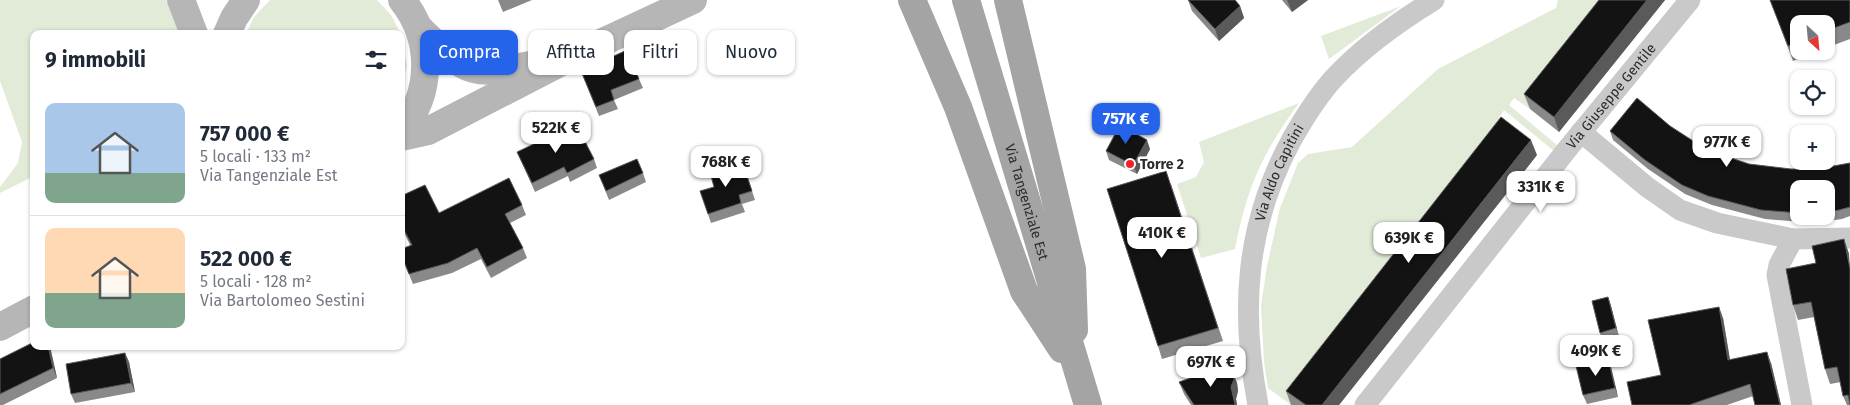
<!DOCTYPE html>
<html lang="it">
<meta charset="utf-8">
<style>
:root{--surface:#fff;--page:#f6f6f7;--text:#1f2937;--muted:#747a83;--line:#e0e1e3;--accent:#2563eb}
body{margin:0;font-family:"Fira Sans",sans-serif;background:var(--page);color:var(--text);height:100vh;display:flex;flex-direction:column;font-size:19px;white-space:nowrap}
*{box-sizing:border-box;margin:0}
p{font-size:16px;color:var(--muted)}
.icon{flex:none;width:28px;height:28px;fill:none;stroke:currentColor;stroke-width:2;stroke-linecap:round;stroke-linejoin:round}
.map{position:relative;flex:1;overflow:hidden}
.drawer{position:absolute;left:30px;top:30px;width:375px;height:320px;display:flex;flex-direction:column;background:var(--surface);border-radius:10px;box-shadow:0 1px 4px #0004}
.drawer>*{flex:none}
.guide{position:absolute;left:420px;top:30px;width:475px;height:45px;display:flex;gap:10px}
.needle{width:32px;rotate:154deg}
.controls{position:absolute;left:1790px;top:15px;display:grid;gap:10px}
.controls a{display:grid;place-items:center;width:45px;height:45px;border-radius:10px;background:var(--surface);box-shadow:0 1px 4px #0004;font-size:25px}
.price{position:absolute;translate:-50% -42px;padding:0 11px;border-radius:10px;background:#fff;color:#222;font-size:16px;line-height:32px;filter:drop-shadow(0 1px 2px #0008)}
.price::after{content:'';position:absolute;left:50%;top:30px;width:15px;height:11px;margin-left:-8px;background:inherit;clip-path:polygon(0 0,100% 0,50% 100%)}
.price.on{background:var(--accent);color:#fff}
ul{padding:0;list-style:none}
li{display:flex;align-items:center;gap:15px;height:125px;padding:0 15px}
li+li{border-top:1px solid var(--line)}
li span{display:grid;place-items:center;flex:none;width:140px;height:100px;border-radius:10px;color:#555}
li>.icon{margin-inline-start:auto}
span .icon{width:60px;height:60px;fill:#fffc;stroke-width:1}
li b{font-size:21px}
h2{display:flex;justify-content:space-between;align-items:center;height:60px;padding:0 15px;font-size:21px}
.pill{padding:0 18px;border-radius:10px;background:var(--surface);box-shadow:0 1px 4px #0004;font-size:18px;line-height:45px}
.pill.on{background:var(--accent);color:#fff}
.map>svg:first-child{display:block}
.green{fill:#e1ebd8}
.lines{fill:none;stroke-linecap:round;stroke-linejoin:round}
.street{stroke:#c9c9c9;stroke-width:21}
.secondary{stroke:#b6b6b6;stroke-width:28}
.primary{stroke:#a4a4a4;stroke-width:28}
.wall{fill:#898989;fill-rule:evenodd}
.shaded-wall{fill:#5a5a5a}
.building{fill:#131313;stroke:#5a5a5a}
.poi-dot{fill:#ef2127;stroke:#fff;stroke-width:2}
.labels{text-anchor:middle;stroke-width:5;stroke-linejoin:round;paint-order:stroke}
.street-label{font-size:14px;fill:#2c2c2c;stroke:#fff}
.poi-label{font-size:14px;font-weight:bold;fill:#2c2c2c;stroke:#fff;text-anchor:start}
</style>
<div class="map">
<svg width="1850" height="405" viewBox="0 0 1850 405">
<rect width="100%" height="100%" fill="#fff"/>
<g class="green">
<polygon points="0,0 166,0 179,34 34,34 34,176 0,193 0,187 18,163 22,142 0,81"/>
<polygon points="270,0 377,0 391,15 401,34 246,34 254,17"/>
<polygon points="1558,0 1616,0 1530,109 1514,98 1509,105 1558,146 1554,151 1504,110 1496,123 1507,132 1291,405 1268,388 1264,362 1261,306 1267,266 1280,208 1298,163 1308,154 1352,147 1438,69 1556,8"/>
<polygon points="1401,6 1329,59 1321,36"/>
<polygon points="401,35 407,66 401,92"/>
<path d="M1299 103C1262 153 1247 188 1235 249L1201 258 1177 184 1196 177 1204 162 1199 142Z"/>
</g>
<g class="lines">
<g class="street">
<polyline points="1581,132 1647,187 1680,210 1717,223 1793,239 1850,238"/>
<polyline points="1793,239 1779,265 1777,275 1802,405"/>
<path id="s1" d="M1258 405C1240 311 1245 225 1292 139 1304 118 1318 95 1335 77 1364 46 1398 22 1434 0"/>
<path id="s2" d="M1365 405 1569 147 1690 0"/>
</g>
<g class="secondary">
<polyline points="181,0 194,34"/>
<path d="M419 28C468 76 473 77 540 63"/>
<polyline points="227,34 234,18 246,0"/>
<path d="M401 131C433 93 433 39 402 0"/>
<polyline points="401,137 428,131 575,55 693,0"/>
<polyline points="0,327 34,309"/>
</g>
<g class="primary">
<polyline points="912,0 958,107 1024,291 1062,349"/>
<path id="s3" d="M966 0 1088 405"/>
<polyline points="1008,0 1072,269 1074,330"/>
</g>
</g>
<g class="wall">
<polygon points="498,0 532,0 503,12"/>
<polygon points="1188,0 1235,0 1240,6 1244,18 1219,41 1192,11"/>
<polygon points="1282,0 1308,0 1292,12"/>
<polygon points="1599,0 1665,0 1559,132 1530,109 1524,94"/>
<polygon points="1770,0 1850,0 1850,39 1826,48 1826,24 1799,24 1799,51 1817,51 1793,61"/>
<polygon points="581,71 639,79 643,88 614,100 618,109 599,116"/>
<path d="M1670 126 1707 150 1749 164 1791 169H1817L1850 163V216L1842 219 1813 223 1765 219 1712 205 1685 194 1648 169 1613 140 1610 131ZM1799 189H1826V216H1799Z"/>
<polygon points="1150,149 1137,174 1109,160 1106,151"/>
<polygon points="517,152 594,159 597,168 570,182 568,176 535,192 521,161"/>
<polygon points="1537,155 1339,405 1291,405 1286,391"/>
<polygon points="742,161 755,200 742,204 745,212 711,223 700,191 714,187"/>
<polygon points="643,173 646,182 609,200 599,175"/>
<polygon points="1171,184 1223,341 1162,359 1158,346"/>
<polygon points="401,196 439,213 522,205 526,215 510,223 523,248 527,258 491,278 481,259 452,273 413,284 401,255 410,245 401,226"/>
<polygon points="1844,239 1849,254 1850,405 1847,405 1843,396 1841,382 1830,384 1825,369 1814,317 1798,320 1793,305 1816,263"/>
<polygon points="1608,297 1611,306 1619,337 1603,342 1600,333"/>
<polygon points="1723,318 1730,360 1771,363 1781,405 1755,405 1753,396 1727,405 1632,405 1661,375"/>
<polygon points="50,346 57,378 3,405 0,405 0,359"/>
<polygon points="125,353 129,362 135,392 75,403 71,394"/>
<polygon points="1611,367 1618,397 1587,404 1583,395"/>
<polygon points="1232,371 1237,383 1238,391 1236,399 1237,405 1191,405 1184,394 1179,382"/>
</g>
<g class="shaded-wall">
<polygon points="1287,0 1308,0 1292,12"/>
<polygon points="1647,0 1665,0 1559,132 1554,117"/>
<polygon points="1240,6 1244,18 1219,41 1215,29"/>
<polygon points="1147,140 1150,149 1137,174 1133,165"/>
<polygon points="1531,140 1537,155 1339,405 1322,405"/>
<polygon points="1844,239 1849,254 1850,269"/>
<polygon points="1608,297 1611,306 1619,337 1616,328"/>
<polygon points="1719,307 1723,318 1732,372 1728,360"/>
<polygon points="48,346 50,347 57,378 53,368"/>
<polygon points="1767,352 1771,363 1781,405 1780,405"/>
<polygon points="125,353 129,362 135,392 131,383"/>
<polygon points="1608,358 1611,367 1618,397 1615,388"/>
<polygon points="1232,371 1237,383 1238,391 1236,399 1237,405 1235,405 1231,387"/>
</g>
<g class="building">
<polygon points="1188,0 1235,0 1240,6 1215,29"/>
<polygon points="1599,0 1647,0 1554,117 1524,94"/>
<polygon points="1770,0 1850,0 1850,22 1826,31 1826,24 1799,24 1799,41 1788,46"/>
<polygon points="627,50 639,79 611,90 614,100 596,107 581,71"/>
<polygon points="1637,98 1670,126 1707,150 1749,164 1791,169 1817,169 1850,163 1850,207 1839,210 1826,212 1826,189 1799,189 1799,213 1761,210 1708,196 1682,185 1645,160 1610,131"/>
<polygon points="1501,117 1531,140 1322,405 1306,405 1286,391"/>
<polygon points="576,124 594,159 567,173 564,167 532,183 517,152"/>
<polygon points="1120,125 1147,140 1133,165 1106,151"/>
<polygon points="637,159 643,173 606,191 599,175"/>
<polygon points="742,161 752,191 739,195 741,203 708,214 700,191 714,187 710,172"/>
<polygon points="1166,171 1218,328 1158,346 1107,189"/>
<polygon points="509,178 522,205 505,214 523,248 487,267 477,248 448,263 409,274 401,254 401,249 412,245 401,224 401,196 425,185 439,213"/>
<polygon points="1844,239 1850,269 1850,405 1848,395 1843,396 1837,367 1825,369 1811,302 1793,305 1786,269 1816,263 1812,246"/>
<polygon points="1608,297 1616,328 1600,333 1592,301"/>
<polygon points="1719,307 1728,360 1767,352 1780,405 1755,405 1750,384 1689,405 1632,405 1627,382 1661,375 1648,320"/>
<polygon points="34,342 34,346 48,346 53,368 0,394 0,359"/>
<polygon points="125,353 131,383 71,394 66,364"/>
<polygon points="1608,358 1615,388 1583,395 1576,366"/>
<polygon points="1225,366 1232,371 1234,379 1231,387 1235,405 1194,405 1179,382"/>
</g>
<circle class="poi-dot" cx="1130" cy="164" r="5"/>
<g class="labels">
<g class="street-label">
<text dy="5" stroke="none"><textPath href="#s2" startOffset="395">Via Giuseppe Gentile</textPath></text>
<text dy="5" stroke="none"><textPath href="#s1" startOffset="238">Via Aldo Capitini</textPath></text>
<text dy="5" stroke="none"><textPath href="#s3" startOffset="211">Via Tangenziale Est</textPath></text>
</g>
<g class="poi-label">
<text x="1140" y="169">Torre 2</text>
</g>
</g>
</svg>
<div class="controls">
<a><svg class="needle" viewBox="-14 -14 28 28"><path d="M0-13l5 13h-10z" fill="#e53935"/><path d="M0 13l5-13h-10z" fill="#747a83"/></svg></a>
<a><svg class="icon" aria-label="locate" viewBox="0 0 24 24"><circle cx="12" cy="12" r="6"/><path d="M12 2v4M12 18v4M2 12h4M18 12h4"/></svg></a>
<a>+</a>
<a>−</a>
</div>
<b class="price on" style="left:1126px;top:145px">757K €</b>
<b class="price" style="left:556px;top:154px">522K €</b>
<b class="price" style="left:1727px;top:168px">977K €</b>
<b class="price" style="left:726px;top:188px">768K €</b>
<b class="price" style="left:1541px;top:213px">331K €</b>
<b class="price" style="left:1162px;top:259px">410K €</b>
<b class="price" style="left:1409px;top:264px">639K €</b>
<b class="price" style="left:1596px;top:377px">409K €</b>
<b class="price" style="left:1211px;top:388px">697K €</b>
<div class="guide">
<a class="pill on">Compra</a>
<a class="pill">Affitta</a>
<a class="pill">Filtri</a>
<a class="pill">Nuovo</a>
</div>
<section class="drawer">
<h2>9 immobili<svg class="icon" aria-label="filters" viewBox="0 0 24 24"><path d="M4 7h16M4 17h16"/><circle cx="9" cy="7" r="2"/><circle cx="15" cy="17" r="2"/></svg></h2>
<ul>
<li><span style="background:linear-gradient(#a9c7e8 70%,#7fa58c 0)"><svg class="icon" aria-label="home" viewBox="0 0 24 24"><path d="M3 11l9-7 9 7M6 9v11h12V9"/></svg></span><div><b>757 000 €</b><p>5 locali · 133 m²</p><p>Via Tangenziale Est</p></div></li>
<li><span style="background:linear-gradient(#ffd9b3 65%,#7fa58c 0)"><svg class="icon" aria-label="home" viewBox="0 0 24 24"><path d="M3 11l9-7 9 7M6 9v11h12V9"/></svg></span><div><b>522 000 €</b><p>5 locali · 128 m²</p><p>Via Bartolomeo Sestini</p></div></li>
</ul>
</section>
</div>
